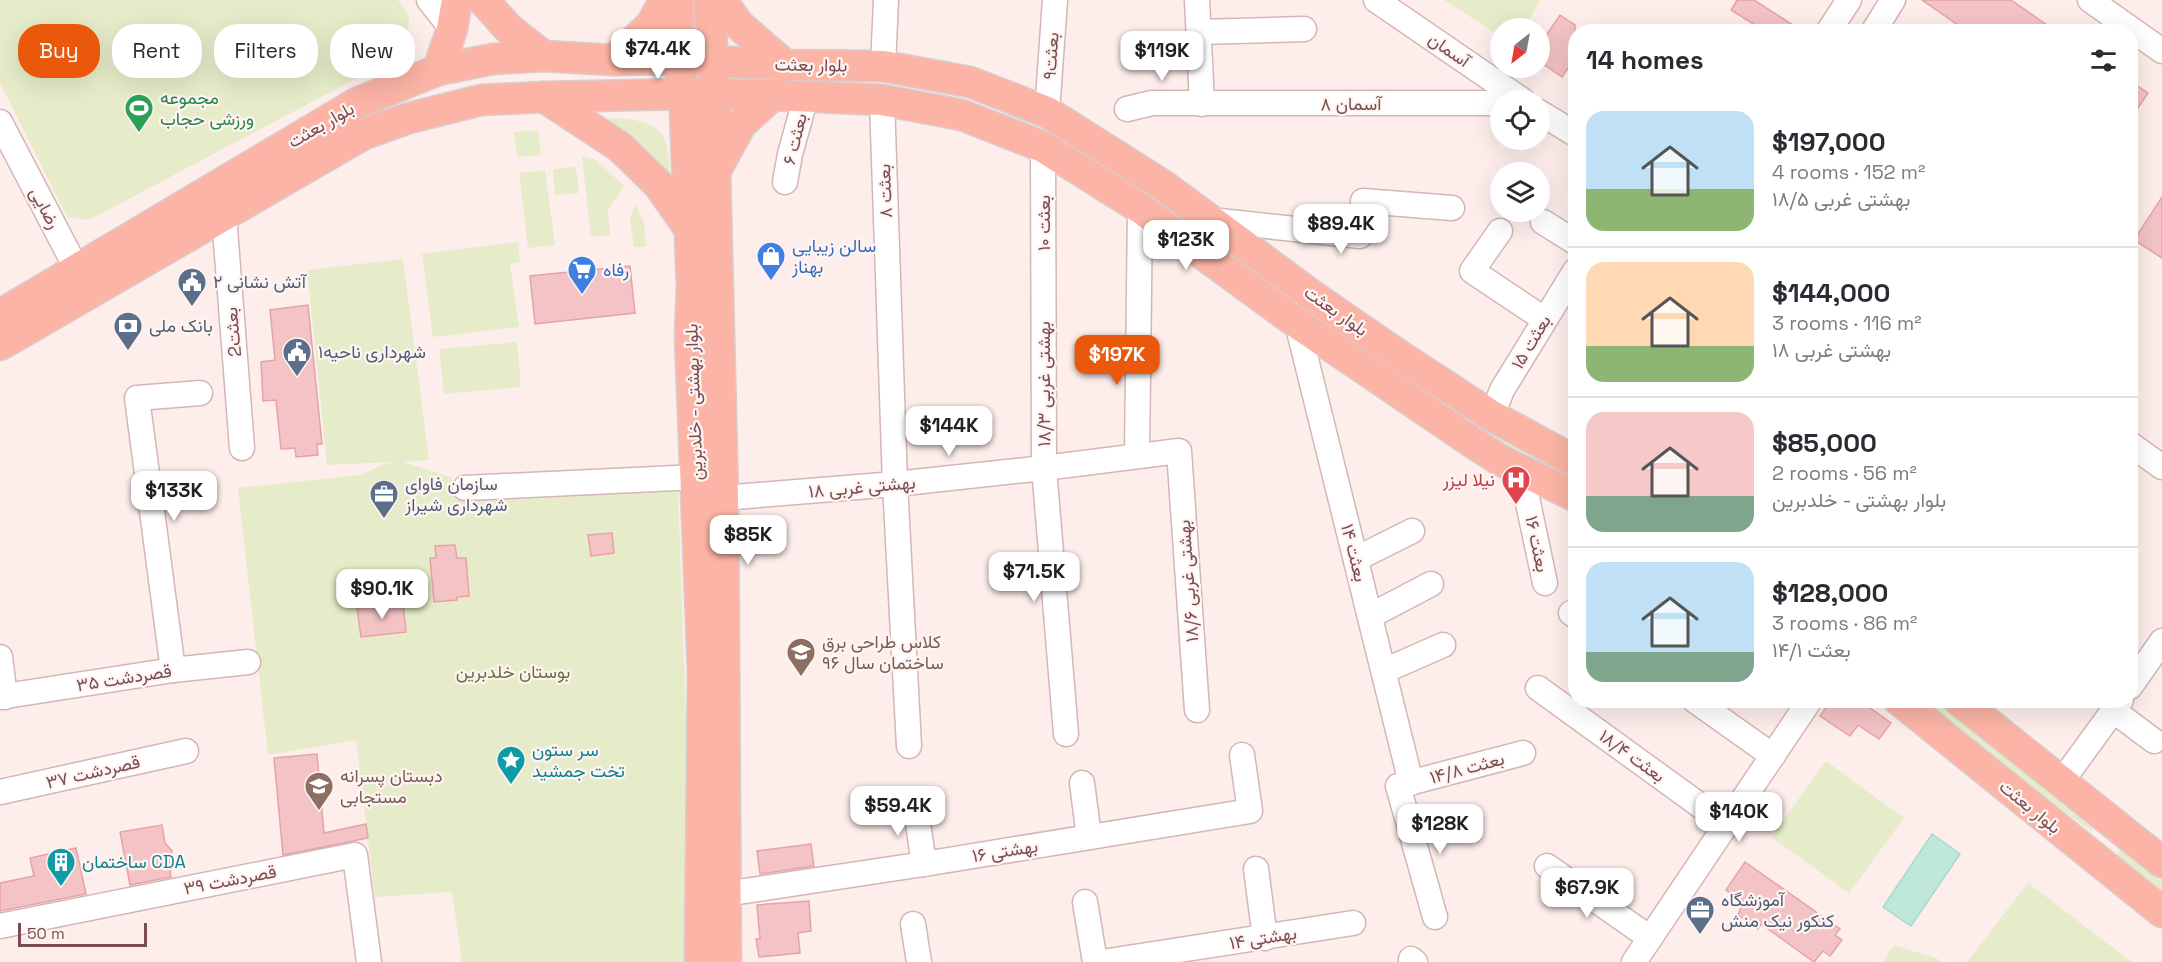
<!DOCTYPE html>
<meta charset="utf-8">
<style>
:root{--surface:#fff;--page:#f7f7f7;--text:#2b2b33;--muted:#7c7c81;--line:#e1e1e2;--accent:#ea580c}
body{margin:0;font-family:"Space Grotesk",Vazirmatn,sans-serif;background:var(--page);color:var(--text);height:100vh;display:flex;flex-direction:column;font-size:22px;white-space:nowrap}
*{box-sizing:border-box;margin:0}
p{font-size:20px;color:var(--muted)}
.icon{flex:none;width:33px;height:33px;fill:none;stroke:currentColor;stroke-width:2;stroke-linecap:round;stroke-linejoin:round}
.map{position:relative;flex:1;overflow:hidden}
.side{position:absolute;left:1568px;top:24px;width:570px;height:684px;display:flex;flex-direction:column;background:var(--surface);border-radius:24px;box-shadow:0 6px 24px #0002}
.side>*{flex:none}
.banner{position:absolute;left:18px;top:24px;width:570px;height:54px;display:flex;gap:12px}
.needle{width:39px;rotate:211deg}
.buttons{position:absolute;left:1490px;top:18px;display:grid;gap:12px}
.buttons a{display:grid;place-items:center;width:60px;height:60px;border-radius:50%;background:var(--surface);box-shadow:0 6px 24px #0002;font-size:30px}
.scale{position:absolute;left:18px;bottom:15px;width:129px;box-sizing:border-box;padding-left:6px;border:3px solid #794d51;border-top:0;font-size:16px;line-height:21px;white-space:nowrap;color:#794d51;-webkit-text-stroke:4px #fff4f2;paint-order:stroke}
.price{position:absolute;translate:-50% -51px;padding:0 14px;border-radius:12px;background:#fff;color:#222;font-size:20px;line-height:39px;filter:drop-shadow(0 2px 3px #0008)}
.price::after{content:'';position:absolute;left:50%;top:36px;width:18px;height:14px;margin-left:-9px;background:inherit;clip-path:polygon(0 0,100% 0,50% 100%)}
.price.selected{background:var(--accent);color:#fff}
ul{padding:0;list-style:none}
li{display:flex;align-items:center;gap:18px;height:150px;padding:0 18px}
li+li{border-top:2px solid var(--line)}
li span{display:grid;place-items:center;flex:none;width:168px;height:120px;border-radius:18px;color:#555}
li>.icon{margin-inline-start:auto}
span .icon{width:72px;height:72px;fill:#fffc;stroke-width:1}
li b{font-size:26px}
h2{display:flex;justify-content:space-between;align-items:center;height:72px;padding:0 18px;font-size:26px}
.tag{padding:0 21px;border-radius:24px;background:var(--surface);box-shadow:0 6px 24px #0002;font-size:21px;line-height:54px}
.tag.selected{background:var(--accent);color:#fff}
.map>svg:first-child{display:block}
.green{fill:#e6ecc9}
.water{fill:#bfe8db;stroke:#a5daca;stroke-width:1.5}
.building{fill:#f3c3c5;stroke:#e6a3a7;stroke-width:1.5}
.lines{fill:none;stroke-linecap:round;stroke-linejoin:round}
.minor-casing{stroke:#d5b6b6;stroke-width:27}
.major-casing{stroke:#d9cdce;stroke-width:33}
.minor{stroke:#fff;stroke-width:24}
.major{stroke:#fbb4a5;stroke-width:30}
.labels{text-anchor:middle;stroke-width:4.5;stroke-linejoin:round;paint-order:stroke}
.street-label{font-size:18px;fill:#794d51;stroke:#fff4f2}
.leisure-label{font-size:18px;fill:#27864d;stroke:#fff4f2;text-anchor:start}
.shop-label{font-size:18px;fill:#366cbe;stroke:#fff4f2;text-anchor:start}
.service-label{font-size:18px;fill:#4e5e75;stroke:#fff4f2;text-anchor:start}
.health-label{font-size:18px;fill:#be3a42;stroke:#fff4f2;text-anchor:end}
.education-label{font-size:18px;fill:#785e54;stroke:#fff4f2;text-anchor:start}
.park-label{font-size:18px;fill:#65733f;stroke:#fff4f2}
.culture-label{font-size:18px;fill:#0d838f;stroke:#fff4f2;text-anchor:start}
</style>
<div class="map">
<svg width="2162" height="962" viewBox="0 0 2162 962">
<rect width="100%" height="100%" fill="#fdeeeb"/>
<g class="green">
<polygon points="0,0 398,0 409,15 407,47 391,60 89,220 67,217 0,83"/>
<polygon points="1444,0 1541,0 1523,28 1500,28 1500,36"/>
<polygon points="968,102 1022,119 1066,136 1211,235 1406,382 1550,463 1575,474 1575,479 1464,424"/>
<path d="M592 118C617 119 660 114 667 146 669 157 669 169 671 180 646 149 628 135 592 118Z"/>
<polygon points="538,130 541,155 517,157 514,132"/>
<polygon points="582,156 596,160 624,186 608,210 610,235 591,237"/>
<polygon points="576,167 579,193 555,195 553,169"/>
<polygon points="545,170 555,245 528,248 519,173"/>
<polygon points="635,204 644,222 646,247 634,247 630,220"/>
<polygon points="518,242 520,262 510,264 519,327 433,337 422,254"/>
<polygon points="403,259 429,460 403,462 451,477 460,500 678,490 688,776 688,962 462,962 452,892 375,897 356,740 268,755 238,488 360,475 382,465 396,462 327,465 307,270"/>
<polygon points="517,342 521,387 444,394 439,349"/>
<polygon points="1917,701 1936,701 2095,825 2091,831"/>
<polygon points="1826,761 1904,818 1849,893 1771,837"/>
<polygon points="2124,848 2162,877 2162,894 2119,861 2118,852"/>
<polygon points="2028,883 2132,962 1967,962"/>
<polygon points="1894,945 1938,959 1942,962 1883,962"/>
</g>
<polygon class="water" points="1932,834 1960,854 1911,926 1883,907"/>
<g class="building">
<polygon points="1737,0 1754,0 1804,32 1766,32 1731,10"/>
<polygon points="1922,0 2011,0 2057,32 1968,32"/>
<polygon points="1560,15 1575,25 1575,58 1562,77 1539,61 1539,46"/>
<polygon points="2130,81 2148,93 2130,120"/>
<polygon points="2162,197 2162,258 2134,240"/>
<polygon points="630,266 635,313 535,324 530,276"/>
<polygon points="308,305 322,444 317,444 318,455 296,457 295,448 281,449 276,400 263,401 261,362 275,360 270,310"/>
<polygon points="612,533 614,553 591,556 588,535"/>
<polygon points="455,545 457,558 466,558 469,596 457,597 457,600 434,602 430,558 436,558 435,546"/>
<polygon points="403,603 406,632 361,637 357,608"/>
<polygon points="1831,700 1859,700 1891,723 1879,739 1858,725 1850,736 1820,716"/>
<polygon points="317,754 324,833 366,824 368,838 283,855 274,758"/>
<polygon points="162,825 165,843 172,851 169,864 171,877 130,885 120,832"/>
<polygon points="811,844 814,866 760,874 757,851"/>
<polygon points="76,848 86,894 0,911 0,883 34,876 30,858"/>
<polygon points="1745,862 1840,929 1835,935 1842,940 1830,956 1823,951 1814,962 1761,924 1758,929 1738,915 1743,902 1726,890"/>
<polygon points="809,901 811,931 798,933 800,953 759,957 756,939 760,939 757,905"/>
</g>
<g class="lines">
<g class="minor-casing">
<g id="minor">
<polyline points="429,0 452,29"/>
<polyline points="1197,0 1202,104"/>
<polyline points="1376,0 1522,100"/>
<polyline points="2090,0 2162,51"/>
<polyline points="1199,32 1304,29"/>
<polyline points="1828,32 1849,0"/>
<polyline points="1873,32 1893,0"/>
<polyline points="883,66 886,0"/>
<polyline points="882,100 895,484 909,746"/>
<polyline points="1127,109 1152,103 1500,103"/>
<polyline points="1047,112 1055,0"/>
<polyline points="1539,112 1575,134"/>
<polyline points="0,122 85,285"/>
<polyline points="1043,147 1044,468 1066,734"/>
<polyline points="785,182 790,154 806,97"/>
<polyline points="224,216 242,448"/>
<polyline points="1211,220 1360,236 1363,201 1452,208"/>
<polyline points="1543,222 1575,242"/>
<polyline points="1500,231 1472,271 1544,319"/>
<polyline points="1297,323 1411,783"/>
<polyline points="1492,416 1502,390 1575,271"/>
<polyline points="2130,444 2162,467"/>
<polyline points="1137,455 1140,208"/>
<polyline points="1521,470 1545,583"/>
<polyline points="465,488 697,477"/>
<polyline points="723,498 895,484 1044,468 1179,451 1197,710"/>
<polyline points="1356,559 1412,531"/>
<polyline points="1571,613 1575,616"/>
<polyline points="1370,616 1431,584"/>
<polyline points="0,657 5,697"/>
<polyline points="173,670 137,398 200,393"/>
<polyline points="1384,671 1443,645"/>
<polyline points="2130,687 2162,641"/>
<polyline points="1538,688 1727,825"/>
<polyline points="0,697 173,670 248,662"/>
<polyline points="1694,700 1773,756"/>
<polyline points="2114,711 2154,741"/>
<polyline points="2062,781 2121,700"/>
<polyline points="1082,783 1089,837"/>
<polyline points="0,792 186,751"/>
<polyline points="915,804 924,864"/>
<polyline points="1547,866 1650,938"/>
<polyline points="1256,869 1265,938"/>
<polyline points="725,894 924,864 1250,811 1242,755"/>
<polyline points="1085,902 1095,962"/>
<polyline points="1435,917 1398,786 1523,753"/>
<polyline points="913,924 919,962"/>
<polyline points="0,926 355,855 369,962"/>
<polyline points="1411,959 1415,962"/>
<polyline points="1102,962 1353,923"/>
<polyline points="1634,962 1810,700"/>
</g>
</g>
<g class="major-casing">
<g id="major">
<polyline points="483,0 508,28 543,56"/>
<polyline points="678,0 679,59 685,111 692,286 690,336 703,671 700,962"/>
<polyline points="709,0 715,95 715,171 723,498 726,962"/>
<polyline points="721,0 739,25 785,65"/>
<polyline points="614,60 651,25 665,0"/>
<polyline points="438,70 452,29 457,0"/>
<polyline points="544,97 620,147 659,185 689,228"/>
<polyline points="717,168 741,124 773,95"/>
<polyline points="0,315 357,103 438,70 493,59 543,56 614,60 679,59 785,65 883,66 970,82 1047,112 1164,186 1310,294 1400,356 1492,416 1575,461"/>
<polyline points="0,345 364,134 409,118 481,100 544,97 685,94 773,95 882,100 962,115 1043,147 1140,208 1297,323 1475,444 1500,460 1575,496"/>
<polyline points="1899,700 2162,912"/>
<polyline points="1959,700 2162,862"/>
</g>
</g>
<use href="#minor" class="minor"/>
<use href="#major" class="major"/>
</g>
<defs>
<g id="stadium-pin" transform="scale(1.5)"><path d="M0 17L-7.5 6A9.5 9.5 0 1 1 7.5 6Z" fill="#2e9e5b" stroke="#fff4f2"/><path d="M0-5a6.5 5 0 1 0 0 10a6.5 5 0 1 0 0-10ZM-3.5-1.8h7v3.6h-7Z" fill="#fff"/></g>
<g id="shop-pin" transform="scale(1.5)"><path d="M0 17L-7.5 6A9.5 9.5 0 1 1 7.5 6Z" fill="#3f7fe0" stroke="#fff4f2"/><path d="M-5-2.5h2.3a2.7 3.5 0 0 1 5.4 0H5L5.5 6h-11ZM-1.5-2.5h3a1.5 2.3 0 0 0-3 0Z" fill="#fff"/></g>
<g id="supermarket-pin" transform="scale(1.5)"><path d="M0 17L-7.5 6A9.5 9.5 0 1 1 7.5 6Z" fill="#3f7fe0" stroke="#fff4f2"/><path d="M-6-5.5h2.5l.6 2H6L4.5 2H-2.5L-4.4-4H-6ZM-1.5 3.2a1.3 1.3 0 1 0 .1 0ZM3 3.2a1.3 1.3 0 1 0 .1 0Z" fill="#fff"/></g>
<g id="civic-pin" transform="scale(1.5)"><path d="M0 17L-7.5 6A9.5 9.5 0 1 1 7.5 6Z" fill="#5c6f8a" stroke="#fff4f2"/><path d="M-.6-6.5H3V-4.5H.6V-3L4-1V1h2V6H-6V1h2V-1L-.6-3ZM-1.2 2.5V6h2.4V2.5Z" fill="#fff"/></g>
<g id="bank-pin" transform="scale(1.5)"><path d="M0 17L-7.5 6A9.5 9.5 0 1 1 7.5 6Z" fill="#5c6f8a" stroke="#fff4f2"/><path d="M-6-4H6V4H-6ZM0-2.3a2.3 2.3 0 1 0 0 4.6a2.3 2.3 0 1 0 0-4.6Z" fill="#fff"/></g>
<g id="hospital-pin" transform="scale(1.5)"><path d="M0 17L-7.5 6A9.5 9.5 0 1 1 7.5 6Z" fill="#e0444e" stroke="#fff4f2"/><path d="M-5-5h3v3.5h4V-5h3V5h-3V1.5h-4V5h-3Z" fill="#fff"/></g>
<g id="office-pin" transform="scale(1.5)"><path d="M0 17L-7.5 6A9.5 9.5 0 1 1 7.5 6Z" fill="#5c6f8a" stroke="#fff4f2"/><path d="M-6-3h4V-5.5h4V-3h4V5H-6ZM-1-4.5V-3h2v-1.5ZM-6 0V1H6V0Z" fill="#fff"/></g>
<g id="school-pin" transform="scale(1.5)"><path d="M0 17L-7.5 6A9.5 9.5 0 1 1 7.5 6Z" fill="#8d6e63" stroke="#fff4f2"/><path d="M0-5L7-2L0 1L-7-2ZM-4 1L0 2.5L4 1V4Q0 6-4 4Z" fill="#fff"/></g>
<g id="sight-pin" transform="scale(1.5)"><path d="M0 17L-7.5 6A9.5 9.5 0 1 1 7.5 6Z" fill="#0f9aa8" stroke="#fff4f2"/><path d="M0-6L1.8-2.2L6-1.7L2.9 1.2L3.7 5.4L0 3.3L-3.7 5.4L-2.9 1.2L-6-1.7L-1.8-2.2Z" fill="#fff"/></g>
<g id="building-pin" transform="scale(1.5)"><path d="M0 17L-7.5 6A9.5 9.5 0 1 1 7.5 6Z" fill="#0f9aa8" stroke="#fff4f2"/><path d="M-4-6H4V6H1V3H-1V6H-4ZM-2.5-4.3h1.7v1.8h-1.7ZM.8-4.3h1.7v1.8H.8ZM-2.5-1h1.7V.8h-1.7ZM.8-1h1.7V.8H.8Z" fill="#fff"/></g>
</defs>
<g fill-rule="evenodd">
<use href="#stadium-pin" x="139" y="108"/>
<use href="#shop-pin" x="771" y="256"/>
<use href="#supermarket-pin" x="582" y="270"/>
<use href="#civic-pin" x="192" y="282"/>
<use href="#bank-pin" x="128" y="326"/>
<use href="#civic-pin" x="297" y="352"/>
<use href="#hospital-pin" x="1516" y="480"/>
<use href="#office-pin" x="384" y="494"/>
<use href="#school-pin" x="801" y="652"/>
<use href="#sight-pin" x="511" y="760"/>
<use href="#school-pin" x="319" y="786"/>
<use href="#building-pin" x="61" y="862"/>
<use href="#office-pin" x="1700" y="910"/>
</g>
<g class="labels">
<g class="street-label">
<text transform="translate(1449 50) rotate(35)" y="6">آسمان</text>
<text transform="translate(1051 56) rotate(-86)" y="6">بعثت۹</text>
<text transform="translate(811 65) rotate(1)" y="6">بلوار بعثت</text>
<text x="1351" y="110">۸ آسمان</text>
<text transform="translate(321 125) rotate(-30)" y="6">بلوار بعثت</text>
<text transform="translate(795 139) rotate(-76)" y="6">۶ بعثت</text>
<text transform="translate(885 191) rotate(-92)" y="6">۸ بعثت</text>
<text transform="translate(45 208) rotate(62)" y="6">رضایی</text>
<text transform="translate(1044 223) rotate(-90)" y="6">۱۰ بعثت</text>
<text transform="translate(1336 311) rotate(35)" y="6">بلوار بعثت</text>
<text transform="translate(233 332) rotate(-95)" y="6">2بعثت</text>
<text transform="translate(1531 342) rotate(-59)" y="6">بعثت ۱۵</text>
<text transform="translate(1044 384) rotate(-90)" y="6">بهشتی غربی ۱۸/۳</text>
<text transform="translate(694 402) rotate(-92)" y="6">بلوار بهشتی - خلدبرین</text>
<text transform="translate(862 487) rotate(-5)" y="6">بهشتی غربی ۱۸</text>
<text transform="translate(1537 544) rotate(78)" y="6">بعثت ۱۶</text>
<text transform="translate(1354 553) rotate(76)" y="6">بعثت ۱۴</text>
<text transform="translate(1188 581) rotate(-94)" y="6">بهشتی غربی ۱۸/۶</text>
<text transform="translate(124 678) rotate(-9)" y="6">قصردشت ۳۵</text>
<text transform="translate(1632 756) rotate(36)" y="6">۱۸/۴ بعثت</text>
<text transform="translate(1467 768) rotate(-15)" y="6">۱۴/۸ بعثت</text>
<text transform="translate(93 772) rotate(-13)" y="6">قصردشت ۳۷</text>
<text transform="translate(2030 807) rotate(39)" y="6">بلوار بعثت</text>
<text transform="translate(1005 851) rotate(-9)" y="6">۱۶ بهشتی</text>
<text transform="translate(230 880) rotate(-11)" y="6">قصردشت ۳۹</text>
<text transform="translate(1263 938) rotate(-9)" y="6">۱۴ بهشتی</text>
</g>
<g class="leisure-label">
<text x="160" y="104">مجموعه<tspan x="160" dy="21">ورزشی حجاب</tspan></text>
</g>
<g class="shop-label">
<text x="792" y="252">سالن زیبایی<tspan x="792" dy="21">بهناز</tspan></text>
<text x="603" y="276">رفاه</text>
</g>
<g class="service-label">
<text x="213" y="288">آتش نشانی ۲</text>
<text x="149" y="332">بانک ملی</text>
<text x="318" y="358">شهرداری ناحیه۱</text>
<text x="405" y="490">سازمان فاوای<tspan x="405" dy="21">شهرداری شیراز</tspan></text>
<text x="1721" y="906">آموزشگاه<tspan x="1721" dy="21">کنکور نیک منش</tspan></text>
</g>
<g class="health-label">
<text x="1495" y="486">نیلا لیزر</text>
</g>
<g class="education-label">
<text x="822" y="648">کلاس طراحی برق<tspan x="822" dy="21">ساختمان سال ۹۶</tspan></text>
<text x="340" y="782">دبستان پسرانه<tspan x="340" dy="21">مستجابی</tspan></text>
</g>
<g class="park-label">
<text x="513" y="678">بوستان خلدبرین</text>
</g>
<g class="culture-label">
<text x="532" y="756">سر ستون<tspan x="532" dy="21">تخت جمشید</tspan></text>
<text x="82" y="868">ساختمان CDA</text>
</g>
</g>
</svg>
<div class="buttons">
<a><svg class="needle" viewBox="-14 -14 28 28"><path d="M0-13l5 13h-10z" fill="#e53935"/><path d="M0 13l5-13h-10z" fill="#7c7c81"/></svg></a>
<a><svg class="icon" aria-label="locate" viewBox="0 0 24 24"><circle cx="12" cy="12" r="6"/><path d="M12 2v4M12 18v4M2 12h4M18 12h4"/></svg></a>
<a><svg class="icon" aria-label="layers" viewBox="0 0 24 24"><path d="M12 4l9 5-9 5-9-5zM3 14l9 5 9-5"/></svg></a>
</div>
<div class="scale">50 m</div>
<b class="price" style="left:658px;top:80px">$74.4K</b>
<b class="price" style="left:1162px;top:82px">$119K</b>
<b class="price" style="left:1341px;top:255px">$89.4K</b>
<b class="price" style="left:1186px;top:271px">$123K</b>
<b class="price selected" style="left:1117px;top:386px">$197K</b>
<b class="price" style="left:949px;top:457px">$144K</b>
<b class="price" style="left:174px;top:522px">$133K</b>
<b class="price" style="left:748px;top:566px">$85K</b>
<b class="price" style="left:1034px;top:603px">$71.5K</b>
<b class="price" style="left:382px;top:620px">$90.1K</b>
<b class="price" style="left:898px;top:837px">$59.4K</b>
<b class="price" style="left:1739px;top:843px">$140K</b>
<b class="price" style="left:1440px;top:855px">$128K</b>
<b class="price" style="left:1587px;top:919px">$67.9K</b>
<div class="banner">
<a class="tag selected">Buy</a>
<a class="tag">Rent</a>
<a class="tag">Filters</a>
<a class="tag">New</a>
</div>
<section class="side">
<h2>14 homes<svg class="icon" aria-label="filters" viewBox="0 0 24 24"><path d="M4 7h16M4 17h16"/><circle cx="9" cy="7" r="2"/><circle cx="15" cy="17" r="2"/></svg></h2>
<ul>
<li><span style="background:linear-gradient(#bfe0f5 65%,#8fb573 0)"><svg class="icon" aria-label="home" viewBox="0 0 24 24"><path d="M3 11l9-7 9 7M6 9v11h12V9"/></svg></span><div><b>$197,000</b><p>4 rooms · 152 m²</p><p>بهشتی غربی ۱۸/۵</p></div></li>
<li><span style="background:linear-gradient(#ffd9b3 70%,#8fb573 0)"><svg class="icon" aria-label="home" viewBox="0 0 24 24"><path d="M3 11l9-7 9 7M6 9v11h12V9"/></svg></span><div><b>$144,000</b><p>3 rooms · 116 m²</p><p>بهشتی غربی ۱۸</p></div></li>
<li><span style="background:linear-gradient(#f6c9c9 70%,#7fa58c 0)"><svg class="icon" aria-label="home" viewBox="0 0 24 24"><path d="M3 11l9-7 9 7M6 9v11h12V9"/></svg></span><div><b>$85,000</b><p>2 rooms · 56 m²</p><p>بلوار بهشتی - خلدبرین</p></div></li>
<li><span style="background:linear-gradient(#bfe0f5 75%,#7fa58c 0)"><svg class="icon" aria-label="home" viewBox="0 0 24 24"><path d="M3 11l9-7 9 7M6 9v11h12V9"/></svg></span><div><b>$128,000</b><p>3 rooms · 86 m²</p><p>۱۴/۱ بعثت</p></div></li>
</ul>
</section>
</div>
